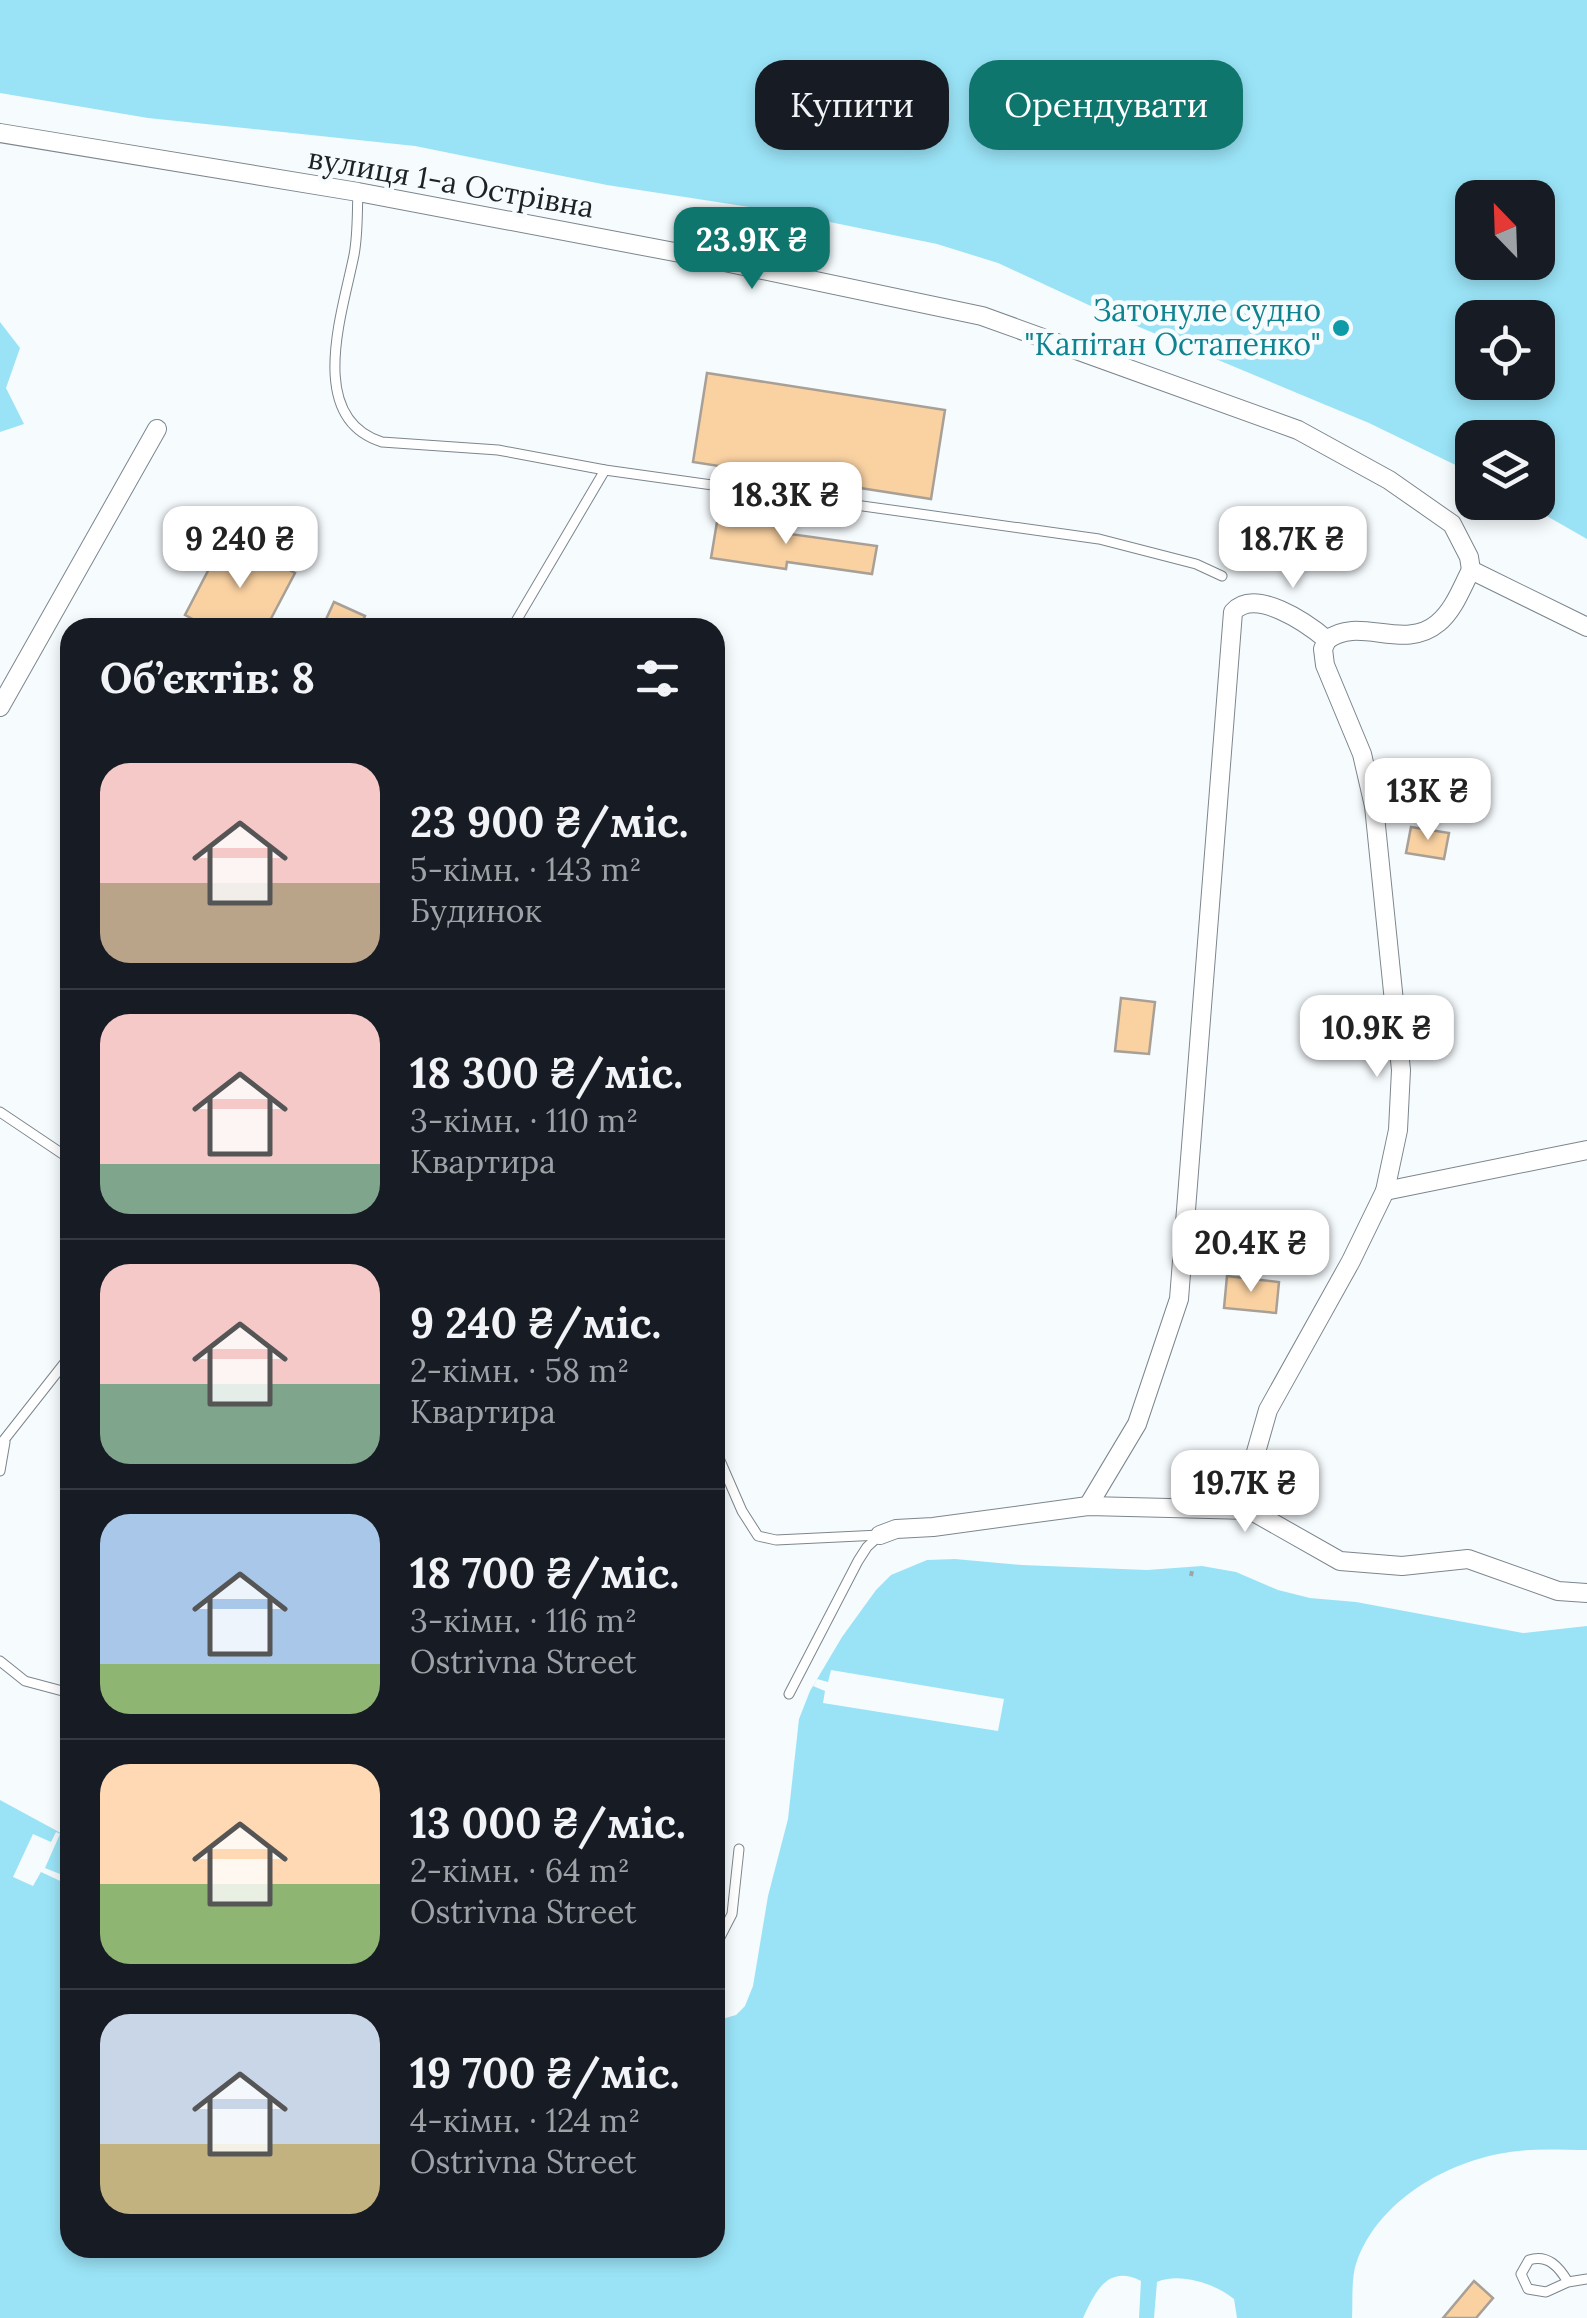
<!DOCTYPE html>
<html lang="uk">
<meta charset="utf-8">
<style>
:root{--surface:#171b24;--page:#242831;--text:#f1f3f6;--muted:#9ea1a6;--line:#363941;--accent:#0f766e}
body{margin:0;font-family:Lora,serif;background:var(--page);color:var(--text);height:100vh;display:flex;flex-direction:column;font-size:38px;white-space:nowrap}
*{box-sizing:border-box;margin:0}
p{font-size:32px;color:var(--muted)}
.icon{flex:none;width:55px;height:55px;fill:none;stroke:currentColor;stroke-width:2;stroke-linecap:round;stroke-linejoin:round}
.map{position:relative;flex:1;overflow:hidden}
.drawer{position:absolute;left:60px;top:618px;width:665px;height:1640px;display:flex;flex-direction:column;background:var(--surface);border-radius:30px;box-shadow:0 5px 15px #0003}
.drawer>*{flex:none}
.hud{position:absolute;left:755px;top:60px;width:680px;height:90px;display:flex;gap:20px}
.needle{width:65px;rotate:337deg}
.tools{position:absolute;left:1455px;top:180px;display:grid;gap:20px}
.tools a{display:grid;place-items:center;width:100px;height:100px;border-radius:20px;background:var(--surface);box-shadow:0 5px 15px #0003;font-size:50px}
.price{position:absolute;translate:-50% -85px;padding:0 22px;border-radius:20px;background:#fff;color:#222;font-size:32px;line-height:65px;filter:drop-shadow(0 2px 5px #0008)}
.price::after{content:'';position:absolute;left:50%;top:60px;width:30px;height:22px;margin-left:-15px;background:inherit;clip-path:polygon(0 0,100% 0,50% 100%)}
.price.current{background:var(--accent);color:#fff}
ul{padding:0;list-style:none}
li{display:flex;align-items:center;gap:30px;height:250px;padding:0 40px}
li+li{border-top:2px solid var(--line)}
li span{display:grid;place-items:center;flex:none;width:280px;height:200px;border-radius:30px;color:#555}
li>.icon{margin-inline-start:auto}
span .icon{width:120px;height:120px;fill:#fffc;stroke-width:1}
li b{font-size:42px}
h2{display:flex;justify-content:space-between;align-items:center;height:120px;padding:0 40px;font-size:42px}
.chip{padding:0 35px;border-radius:30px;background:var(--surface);box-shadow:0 5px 15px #0003;font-size:35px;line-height:90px}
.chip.current{background:var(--accent);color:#fff}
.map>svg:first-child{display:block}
.water{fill:#9ae3f6;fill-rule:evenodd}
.pier{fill:#f6fbfe}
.building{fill:#fad2a2;stroke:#a8a096;stroke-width:2.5}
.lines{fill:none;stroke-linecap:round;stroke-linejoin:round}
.service-casing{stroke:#7c868d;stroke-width:11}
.minor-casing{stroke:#7c868d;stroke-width:20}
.path{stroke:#a0a4a7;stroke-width:4;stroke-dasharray:5 8;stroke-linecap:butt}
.service{stroke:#fff;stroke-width:9}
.minor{stroke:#fff;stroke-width:18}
.culture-dot{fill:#0f9aa8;stroke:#f6fbfe;stroke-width:4}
.labels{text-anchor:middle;stroke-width:9;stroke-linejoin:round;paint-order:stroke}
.street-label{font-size:30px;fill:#1e2225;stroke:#f6fbfe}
.culture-label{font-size:30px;fill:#0d838f;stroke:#f6fbfe;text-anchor:end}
</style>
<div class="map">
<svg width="1587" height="2318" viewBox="0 0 1587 2318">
<rect width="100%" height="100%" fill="#f6fbfe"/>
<g class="water">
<path d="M0 0H1587V539L1524 503 1538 502V438H1472V473L1369 423 1108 314 998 263 937 244 781 212 607 185 415 146 148 118 0 93ZM1472 198H1538V262H1472ZM1472 318H1538V382H1472Z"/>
<polygon points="0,322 20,348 6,388 24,424 0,432"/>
<path d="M955 1559 1022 1565 1147 1570 1202 1566 1236 1572 1278 1590 1310 1598 1356 1602 1523 1633 1587 1626V2150C1562 2150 1535 2148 1510 2152 1447 2161 1377 2201 1356 2264 1351 2280 1353 2301 1352 2318H1237L1234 2299C1216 2284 1179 2272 1157 2282L1154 2318H1139L1141 2281C1108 2264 1095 2292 1083 2318H0V1800L70 1838V2248H715V2021L736 2015 745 2006 753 1986 768 1896 788 1819 799 1719 810 1691 842 1637 876 1590 891 1575 927 1560Z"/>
</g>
<g class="pier">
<polygon points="831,1670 1004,1699 998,1731 823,1703 825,1691 813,1686 817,1679 828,1682"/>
<polygon points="56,1832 60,1834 45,1868 70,1878 70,1902 63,1898 69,1885 41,1872 33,1886 13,1877 33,1834 51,1842"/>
</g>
<g class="building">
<polygon points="707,373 945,410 931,499 693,462"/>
<polygon points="718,516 791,526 790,534 877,546 872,574 787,562 786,569 711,558"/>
<polygon points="223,542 262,561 264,556 295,573 266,628 210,628 185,615"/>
<polygon points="334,602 365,616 360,628 322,628"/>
<polygon points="1411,827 1449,833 1444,859 1406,853"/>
<polygon points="1121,998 1155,1002 1149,1054 1115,1051"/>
<polygon points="1227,1276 1279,1282 1276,1313 1224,1308"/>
<polygon points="1474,2281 1493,2298 1476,2318 1443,2318"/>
</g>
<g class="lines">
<g class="service-casing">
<g id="service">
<path d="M358 192C357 213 358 234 354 255 343 311 305 418 382 442L498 450 605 470 1099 539 1196 564 1222 576"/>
<polyline points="512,628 605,470"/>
<polyline points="0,1112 70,1159"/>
<polyline points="0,1445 70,1356"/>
<polyline points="715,1449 742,1511 758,1536 776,1540 880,1535"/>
<polyline points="0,1471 5,1442"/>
<polyline points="0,1661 25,1681 70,1693"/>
<polyline points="789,1694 858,1561 867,1547 880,1535"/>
<polyline points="715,1947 732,1914 739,1849"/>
<path d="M1568 2282C1559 2267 1548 2254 1529 2260L1521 2274 1528 2289 1546 2292 1568 2282 1587 2279"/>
</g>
</g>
<g class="minor-casing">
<g id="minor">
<polyline points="0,133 358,192 701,257 982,316 1298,430 1389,480 1452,524 1469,557 1471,570"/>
<polyline points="1471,570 1587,627"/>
<path d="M1327 640C1359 615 1404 652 1438 623 1454 610 1462 587 1471 570"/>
<polyline points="0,707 157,429"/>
<polyline points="1385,1191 1587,1150"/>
<path d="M1088 1506 1137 1424 1179 1299 1233 612C1255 587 1307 623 1327 640"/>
<polyline points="1250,1510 1254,1459 1268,1410 1351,1261 1385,1191 1398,1130 1401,1070 1374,806 1362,754 1325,665 1323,649 1327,640"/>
<polyline points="880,1535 896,1529 933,1527 1088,1506 1250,1510 1340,1561 1402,1566 1468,1559 1558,1591 1587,1593"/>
</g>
</g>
<polyline class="path" points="1191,1576 1193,1566"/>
<use href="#service" class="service"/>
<use href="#minor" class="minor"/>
</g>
<circle class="culture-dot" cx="1341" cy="328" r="10"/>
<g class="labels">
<g class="street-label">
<text transform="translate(451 183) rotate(10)" y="10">вулиця 1-а Острівна</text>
</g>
<g class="culture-label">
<text x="1321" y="321">Затонуле судно<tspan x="1321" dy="34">"Капітан Остапенко"</tspan></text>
</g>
</g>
</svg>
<div class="tools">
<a><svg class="needle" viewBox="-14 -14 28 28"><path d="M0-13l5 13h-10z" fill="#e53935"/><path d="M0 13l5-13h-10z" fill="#9ea1a6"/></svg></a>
<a><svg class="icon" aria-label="locate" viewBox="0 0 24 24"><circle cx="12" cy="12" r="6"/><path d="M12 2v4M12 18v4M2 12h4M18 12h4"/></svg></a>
<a><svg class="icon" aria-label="layers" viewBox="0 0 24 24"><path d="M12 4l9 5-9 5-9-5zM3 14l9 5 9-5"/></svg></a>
</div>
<b class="price current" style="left:752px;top:292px">23.9K ₴</b>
<b class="price" style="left:786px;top:547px">18.3K ₴</b>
<b class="price" style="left:240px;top:591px">9 240 ₴</b>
<b class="price" style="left:1293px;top:591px">18.7K ₴</b>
<b class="price" style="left:1428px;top:843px">13K ₴</b>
<b class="price" style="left:1377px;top:1080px">10.9K ₴</b>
<b class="price" style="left:1251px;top:1295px">20.4K ₴</b>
<b class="price" style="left:1245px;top:1535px">19.7K ₴</b>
<div class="hud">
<a class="chip">Купити</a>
<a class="chip current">Орендувати</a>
</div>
<section class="drawer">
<h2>Об’єктів: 8<svg class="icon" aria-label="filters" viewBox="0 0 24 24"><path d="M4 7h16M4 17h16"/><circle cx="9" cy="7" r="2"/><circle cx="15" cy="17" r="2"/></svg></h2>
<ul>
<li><span style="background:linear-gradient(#f6c9c9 60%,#b9a48a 0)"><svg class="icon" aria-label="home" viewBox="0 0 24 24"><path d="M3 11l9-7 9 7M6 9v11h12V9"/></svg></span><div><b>23 900 ₴/міс.</b><p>5-кімн. · 143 m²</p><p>Будинок</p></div></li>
<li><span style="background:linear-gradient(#f6c9c9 75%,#7fa58c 0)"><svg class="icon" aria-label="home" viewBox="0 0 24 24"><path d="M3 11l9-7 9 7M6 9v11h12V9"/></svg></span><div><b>18 300 ₴/міс.</b><p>3-кімн. · 110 m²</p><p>Квартира</p></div></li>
<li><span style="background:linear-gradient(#f6c9c9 60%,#7fa58c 0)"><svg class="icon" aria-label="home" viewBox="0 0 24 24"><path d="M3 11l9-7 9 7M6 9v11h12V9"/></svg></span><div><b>9 240 ₴/міс.</b><p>2-кімн. · 58 m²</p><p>Квартира</p></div></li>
<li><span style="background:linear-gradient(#a9c7e8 75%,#8fb573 0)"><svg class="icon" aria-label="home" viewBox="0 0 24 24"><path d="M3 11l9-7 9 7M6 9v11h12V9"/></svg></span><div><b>18 700 ₴/міс.</b><p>3-кімн. · 116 m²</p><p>Ostrivna Street</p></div></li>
<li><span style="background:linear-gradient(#ffd9b3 60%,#8fb573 0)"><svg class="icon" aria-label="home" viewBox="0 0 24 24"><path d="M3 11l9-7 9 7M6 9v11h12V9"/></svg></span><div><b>13 000 ₴/міс.</b><p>2-кімн. · 64 m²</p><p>Ostrivna Street</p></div></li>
<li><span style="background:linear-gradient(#c9d6e8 65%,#c2b280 0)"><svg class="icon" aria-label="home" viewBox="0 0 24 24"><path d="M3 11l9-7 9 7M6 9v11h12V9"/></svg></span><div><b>19 700 ₴/міс.</b><p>4-кімн. · 124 m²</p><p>Ostrivna Street</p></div></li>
</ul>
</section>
</div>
